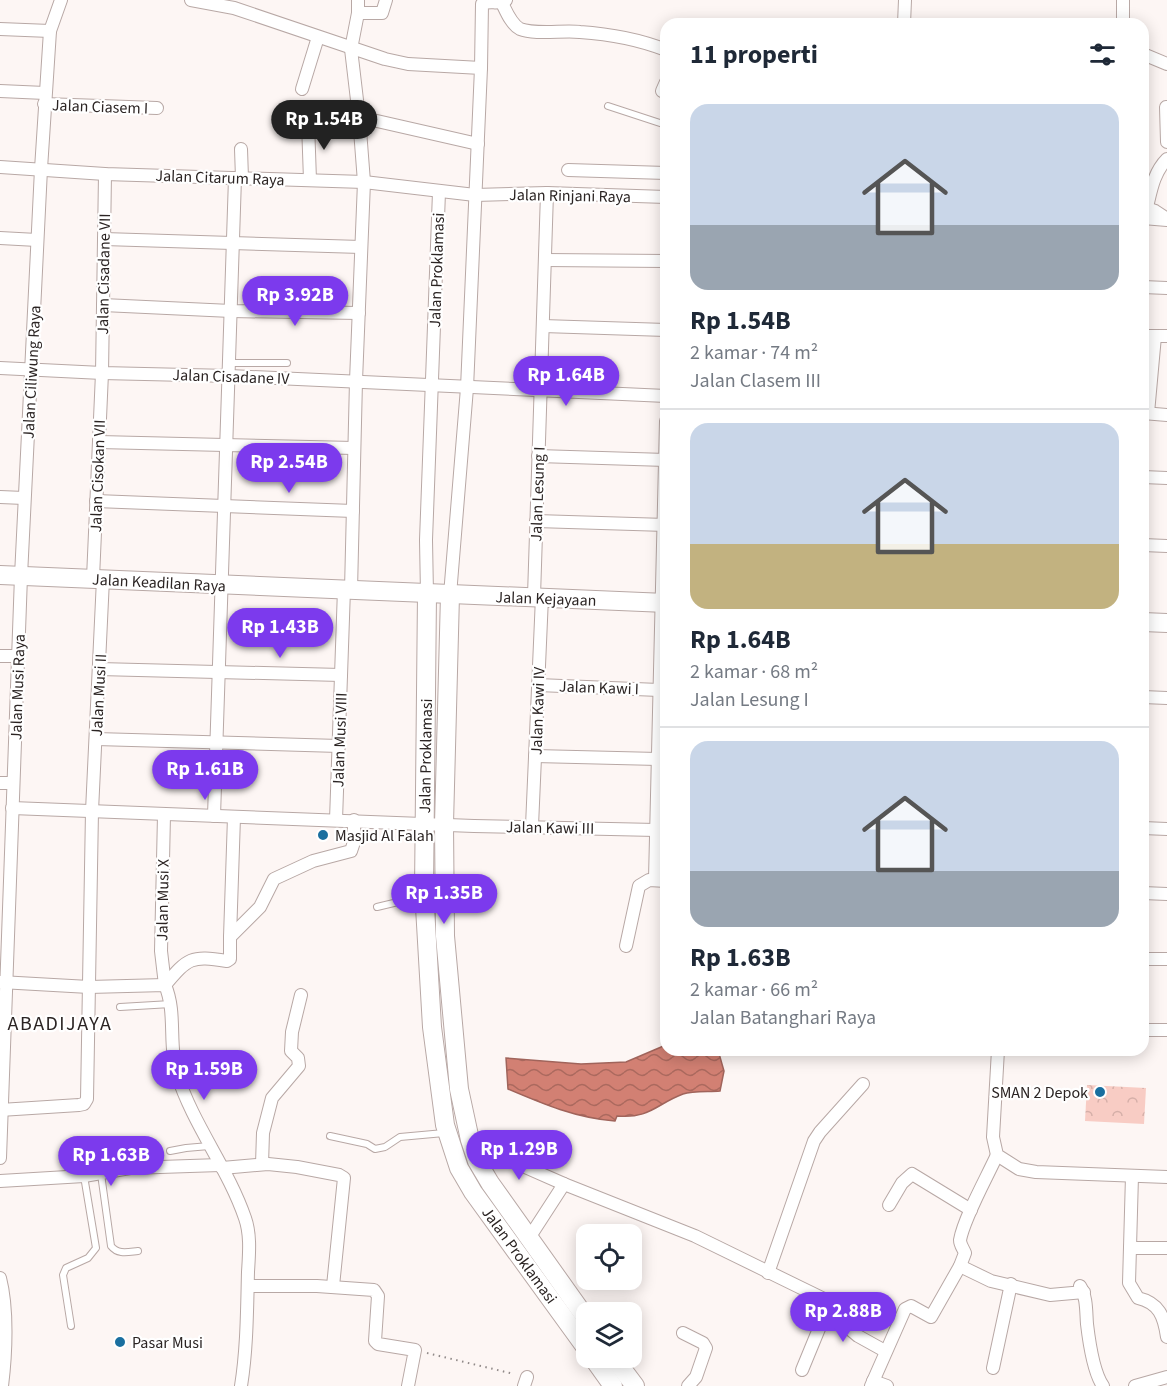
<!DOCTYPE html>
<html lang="id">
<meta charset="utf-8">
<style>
:root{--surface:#fff;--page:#f2f2f3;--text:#1f2937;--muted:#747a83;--line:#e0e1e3;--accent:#7c3aed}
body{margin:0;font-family:"Source Sans 3",sans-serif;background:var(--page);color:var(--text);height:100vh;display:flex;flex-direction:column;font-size:22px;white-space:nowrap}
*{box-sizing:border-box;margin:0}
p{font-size:20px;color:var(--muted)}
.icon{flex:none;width:33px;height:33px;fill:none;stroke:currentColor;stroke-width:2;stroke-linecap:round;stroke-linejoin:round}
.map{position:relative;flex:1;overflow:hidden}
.sheet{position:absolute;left:660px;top:18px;width:489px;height:1038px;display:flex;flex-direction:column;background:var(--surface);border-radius:18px;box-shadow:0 3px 15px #0003}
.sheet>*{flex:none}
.buttons{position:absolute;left:576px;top:1224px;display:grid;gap:12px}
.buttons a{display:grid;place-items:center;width:66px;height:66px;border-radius:12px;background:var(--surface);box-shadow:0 3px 15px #0003;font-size:30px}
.price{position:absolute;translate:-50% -51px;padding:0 14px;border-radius:21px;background:var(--accent);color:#fff;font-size:20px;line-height:39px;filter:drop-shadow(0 2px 3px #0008)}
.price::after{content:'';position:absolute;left:50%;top:36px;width:18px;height:14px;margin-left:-9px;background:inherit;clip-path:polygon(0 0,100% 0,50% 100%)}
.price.current{background:#222;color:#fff}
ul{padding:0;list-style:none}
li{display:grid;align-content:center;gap:12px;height:318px;padding:0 30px}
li+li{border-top:2px solid var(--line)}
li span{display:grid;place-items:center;height:186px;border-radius:18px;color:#555}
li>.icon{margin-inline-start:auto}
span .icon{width:108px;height:108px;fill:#fffc;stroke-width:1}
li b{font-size:26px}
h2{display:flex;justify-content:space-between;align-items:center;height:72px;padding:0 30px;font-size:26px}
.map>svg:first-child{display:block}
.park{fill:url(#park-crowns)}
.water{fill:url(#water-waves);stroke:#a0645b;stroke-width:1.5}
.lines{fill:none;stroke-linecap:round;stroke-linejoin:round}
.lane-casing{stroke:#b8a8a5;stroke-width:8}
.street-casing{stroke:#b8a8a5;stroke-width:14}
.secondary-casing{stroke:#b8a8a5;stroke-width:20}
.path{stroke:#918a89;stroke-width:2;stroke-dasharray:1.5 4.5;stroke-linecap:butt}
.lane{stroke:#fff;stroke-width:6}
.street{stroke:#fff;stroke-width:12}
.secondary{stroke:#fff;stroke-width:18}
.poi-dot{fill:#1a6f9f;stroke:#fff;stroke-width:2}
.labels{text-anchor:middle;stroke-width:4.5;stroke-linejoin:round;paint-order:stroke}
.street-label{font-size:16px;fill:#2b2423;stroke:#fff}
.poi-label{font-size:16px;fill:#2b2423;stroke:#fff;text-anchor:start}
.quarter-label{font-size:20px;letter-spacing:1.5px;fill:#2b2423;stroke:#fff}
</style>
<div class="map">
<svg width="1167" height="1386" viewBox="0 0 1167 1386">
<defs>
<pattern id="park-crowns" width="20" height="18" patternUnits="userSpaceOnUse" patternTransform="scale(1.5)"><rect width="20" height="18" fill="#f8ccc4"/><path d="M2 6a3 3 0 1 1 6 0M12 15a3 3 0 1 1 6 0" fill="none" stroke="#d5afa8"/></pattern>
<pattern id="water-waves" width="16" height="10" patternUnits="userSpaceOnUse" patternTransform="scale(1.5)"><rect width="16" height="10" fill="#d28073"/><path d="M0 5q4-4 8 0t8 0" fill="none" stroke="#ab695e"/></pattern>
</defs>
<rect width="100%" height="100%" fill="#fdf6f4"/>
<polygon class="park" points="1087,1085 1146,1088 1144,1124 1085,1121"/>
<path class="water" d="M666 1045V1050H718L724 1071 720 1091C709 1092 693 1091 683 1094 656 1104 650 1119 617 1116L615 1121C576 1118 543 1104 508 1089L506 1058 581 1064 626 1062Z"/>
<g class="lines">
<g class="lane-casing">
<g id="lane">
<polyline points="608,106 666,125"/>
<polyline points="230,363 287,363"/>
<polyline points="377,907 423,896"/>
<polyline points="120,1007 171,1004"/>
<polyline points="330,1136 367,1144 375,1149 385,1147 400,1137 444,1133"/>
<polyline points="170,1151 186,1148 209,1146"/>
<path d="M101 1174 111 1246C118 1255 128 1252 138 1251"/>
<polyline points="71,1326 63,1275 66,1268 88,1258 96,1248 84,1176"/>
</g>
</g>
<g class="street-casing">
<g id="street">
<polyline points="191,0 234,8 385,59 408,64 481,68 467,388 450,595"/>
<polyline points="1123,0 1123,24"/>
<path d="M502 3C506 11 511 24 520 29 535 35 564 30 580 32 610 34 638 39 666 50"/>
<polyline points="358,13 382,13 386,0"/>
<polyline points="904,24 905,0"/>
<polyline points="0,29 50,31"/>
<polyline points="1143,54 1167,64"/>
<path d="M481 68 482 4C489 0 499 5 506 0"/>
<polyline points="302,89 318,37"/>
<polyline points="0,91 45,93"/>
<polyline points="662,91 666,82"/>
<polyline points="44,104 157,108"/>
<polyline points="1166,107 1167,142"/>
<polyline points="377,121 478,144"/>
<polyline points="308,123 310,180"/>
<polyline points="241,149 242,178"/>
<polyline points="0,167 105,174 364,182 475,195 547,193 666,197"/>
<polyline points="568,170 666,173"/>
<polyline points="1143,207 1155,211 1167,219"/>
<path d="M1147 207C1151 190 1154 172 1167 159"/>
<polyline points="1143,218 1167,220"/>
<polyline points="0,238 37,240"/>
<polyline points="104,239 361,247"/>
<polyline points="545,260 666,261"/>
<polyline points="1143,287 1167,288"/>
<polyline points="103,305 231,311 359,313"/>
<polyline points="543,326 666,330"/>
<polyline points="1143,336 1167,336"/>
<polyline points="0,368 102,373 230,376 666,396"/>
<polyline points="1143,413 1167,415"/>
<polyline points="1148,413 1155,336"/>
<polyline points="99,442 354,448"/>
<polyline points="538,456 666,460"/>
<polyline points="1143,477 1167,478"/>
<polyline points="0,497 24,498"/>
<polyline points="96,501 353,511"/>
<polyline points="536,521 666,525"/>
<polyline points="1143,545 1167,546"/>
<polyline points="93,578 102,373 105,174"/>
<polyline points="351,590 356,381 364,182 359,117 351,49 358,13 358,0"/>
<polyline points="427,594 426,540 439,192"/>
<polyline points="534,596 547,193"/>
<polyline points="0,656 18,656"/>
<polyline points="99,669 341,675"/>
<polyline points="538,685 659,690"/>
<polyline points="1143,697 1167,698"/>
<polyline points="96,739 339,746"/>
<polyline points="535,756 658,759"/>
<polyline points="0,783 13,783"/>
<polyline points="12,808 474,826 656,830"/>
<polyline points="164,815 161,951 165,985"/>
<polyline points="214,816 235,178"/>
<polyline points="336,820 344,589"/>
<polyline points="532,826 542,597"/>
<polyline points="1143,828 1167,829"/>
<polyline points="655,879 666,421"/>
<polyline points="1143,893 1167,894"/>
<polyline points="230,937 234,817"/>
<polyline points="626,946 639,886 649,880 666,881"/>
<polyline points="1143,959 1167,959"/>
<path d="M0 982 89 987 165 985C177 1013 168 1045 177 1074 193 1125 228 1168 245 1218 251 1235 249 1255 248 1272 247 1310 247 1349 241 1386"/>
<path d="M165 985C188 958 191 955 227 961L230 959V937L260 907 274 879 313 861 351 851 354 842V820"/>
<polyline points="1143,1030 1167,1030"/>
<polyline points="998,1050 993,1137 997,1155 1019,1169 1036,1172 1167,1177"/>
<polyline points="0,1110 79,1105 84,1104 87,1099 92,811 103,579"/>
<polyline points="0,1158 21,576 41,169 50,31 61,0"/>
<polyline points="477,1161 498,1158 507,1159 564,1184"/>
<polyline points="262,1164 263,1133 272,1098 299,1066 298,1058 291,1051 292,1032 301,995"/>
<polyline points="222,1168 268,1164 297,1167 339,1175 344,1178 333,1286"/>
<path d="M1132 1176 1129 1283 1138 1298C1159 1303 1164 1316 1167 1337"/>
<polyline points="0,1181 84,1176 130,1168 220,1165"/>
<polyline points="889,1205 902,1183 912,1174 971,1210"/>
<polyline points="529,1238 564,1184 695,1236 830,1302 846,1326 858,1336 885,1351"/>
<polyline points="1130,1248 1167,1248"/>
<polyline points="960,1266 991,1281 1050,1295 1084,1292"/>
<polyline points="768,1273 814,1141 820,1132 863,1084"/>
<path d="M0 1278C8 1309 6 1354 2 1386"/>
<polyline points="248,1286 317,1286 374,1290 378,1296 375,1341 378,1344 415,1350 408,1386"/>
<path d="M1080 1286C1087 1297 1086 1312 1087 1324 1089 1341 1094 1373 1103 1386"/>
<polyline points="683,1333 703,1343 706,1348 696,1377 688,1386"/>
<polyline points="993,1368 1011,1284"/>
<polyline points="802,1370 830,1302"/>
<polyline points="873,1381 887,1386"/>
<polyline points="524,1386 527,1377"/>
<path d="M871 1386 905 1309 911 1306 931 1317 960 1266 965 1253C963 1248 960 1245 960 1240 964 1218 987 1177 997 1155"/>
<polyline points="1135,1386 1167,1377"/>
</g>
</g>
<g class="secondary-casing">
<g id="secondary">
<polyline points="0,575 666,603"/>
<polyline points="427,594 424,890 432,1027 445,1125 459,1168 473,1192 586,1348"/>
<polyline points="450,595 444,824 445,936 459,1089 470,1140 477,1161 490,1183 586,1318"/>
<polyline points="1143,622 1167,623"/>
<polyline points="593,1358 613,1386"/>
<polyline points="614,1358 635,1386"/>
</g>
</g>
<polyline class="path" points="427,1353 514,1374"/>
<use href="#lane" class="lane"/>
<use href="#street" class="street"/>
<use href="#secondary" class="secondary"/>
</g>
<g class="poi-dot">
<circle cx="323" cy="835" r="6"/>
<circle cx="1100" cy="1092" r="6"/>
<circle cx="120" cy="1342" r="6"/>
</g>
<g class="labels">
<g class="street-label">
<text transform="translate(100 106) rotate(2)" y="6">Jalan Ciasem I</text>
<text transform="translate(220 177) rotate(2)" y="6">Jalan Citarum Raya</text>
<text transform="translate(570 195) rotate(1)" y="6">Jalan Rinjani Raya</text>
<text transform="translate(436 270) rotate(-88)" y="6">Jalan Proklamasi</text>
<text transform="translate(103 274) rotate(-89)" y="6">Jalan Cisadane VII</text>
<text transform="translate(31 372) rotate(-87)" y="6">Jalan Ciliwung Raya</text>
<text transform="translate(231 376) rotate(2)" y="6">Jalan Cisadane IV</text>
<text transform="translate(97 476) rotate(-88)" y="6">Jalan Cisokan VII</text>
<text transform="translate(537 494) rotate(-88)" y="6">Jalan Lesung I</text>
<text transform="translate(159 582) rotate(3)" y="6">Jalan Keadilan Raya</text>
<text transform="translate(546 598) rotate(2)" y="6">Jalan Kejayaan</text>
<text transform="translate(17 687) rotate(-88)" y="6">Jalan Musi Raya</text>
<text transform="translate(599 687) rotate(2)" y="6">Jalan Kawi I</text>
<text transform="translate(98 695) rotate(-87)" y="6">Jalan Musi II</text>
<text transform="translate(537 711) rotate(-88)" y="6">Jalan Kawi IV</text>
<text transform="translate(339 740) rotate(-88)" y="6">Jalan Musi VIII</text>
<text transform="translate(425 756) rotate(-89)" y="6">Jalan Proklamasi</text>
<text transform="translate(550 827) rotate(1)" y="6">Jalan Kawi III</text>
<text transform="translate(162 900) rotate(-89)" y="6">Jalan Musi X</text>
<text transform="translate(520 1255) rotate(54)" y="6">Jalan Proklamasi</text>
</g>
<g class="poi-label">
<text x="335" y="841">Masjid Al Falah</text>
<text x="1088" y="1098" text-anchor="end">SMAN 2 Depok</text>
<text x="132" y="1348">Pasar Musi</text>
</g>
<g class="quarter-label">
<text x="60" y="1030">ABADIJAYA</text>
</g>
</g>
</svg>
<div class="buttons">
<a><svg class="icon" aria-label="locate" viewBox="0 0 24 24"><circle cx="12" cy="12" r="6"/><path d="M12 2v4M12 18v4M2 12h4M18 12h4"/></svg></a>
<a><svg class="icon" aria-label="layers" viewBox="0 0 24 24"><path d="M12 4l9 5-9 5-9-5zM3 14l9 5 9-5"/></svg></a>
</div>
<b class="price current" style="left:324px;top:151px">Rp 1.54B</b>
<b class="price" style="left:295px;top:327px">Rp 3.92B</b>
<b class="price" style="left:566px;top:407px">Rp 1.64B</b>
<b class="price" style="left:289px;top:494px">Rp 2.54B</b>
<b class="price" style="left:280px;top:659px">Rp 1.43B</b>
<b class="price" style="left:205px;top:801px">Rp 1.61B</b>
<b class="price" style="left:444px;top:925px">Rp 1.35B</b>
<b class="price" style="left:204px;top:1101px">Rp 1.59B</b>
<b class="price" style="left:519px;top:1181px">Rp 1.29B</b>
<b class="price" style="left:111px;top:1187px">Rp 1.63B</b>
<b class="price" style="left:843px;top:1343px">Rp 2.88B</b>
<section class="sheet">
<h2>11 properti<svg class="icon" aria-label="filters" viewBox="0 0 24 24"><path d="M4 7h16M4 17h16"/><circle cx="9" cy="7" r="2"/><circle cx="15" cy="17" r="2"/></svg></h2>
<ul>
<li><span style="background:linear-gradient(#c9d6e8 65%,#9aa5b1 0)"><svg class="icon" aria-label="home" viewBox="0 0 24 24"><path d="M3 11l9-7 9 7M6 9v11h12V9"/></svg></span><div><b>Rp 1.54B</b><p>2 kamar · 74 m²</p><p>Jalan Clasem III</p></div></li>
<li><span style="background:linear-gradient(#c9d6e8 65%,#c2b280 0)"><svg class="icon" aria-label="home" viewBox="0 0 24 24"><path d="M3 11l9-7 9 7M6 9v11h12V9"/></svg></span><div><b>Rp 1.64B</b><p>2 kamar · 68 m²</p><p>Jalan Lesung I</p></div></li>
<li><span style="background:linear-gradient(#c9d6e8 70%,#9aa5b1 0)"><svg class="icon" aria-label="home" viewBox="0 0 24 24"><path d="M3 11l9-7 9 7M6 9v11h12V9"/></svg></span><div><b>Rp 1.63B</b><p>2 kamar · 66 m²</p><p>Jalan Batanghari Raya</p></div></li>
</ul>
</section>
</div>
